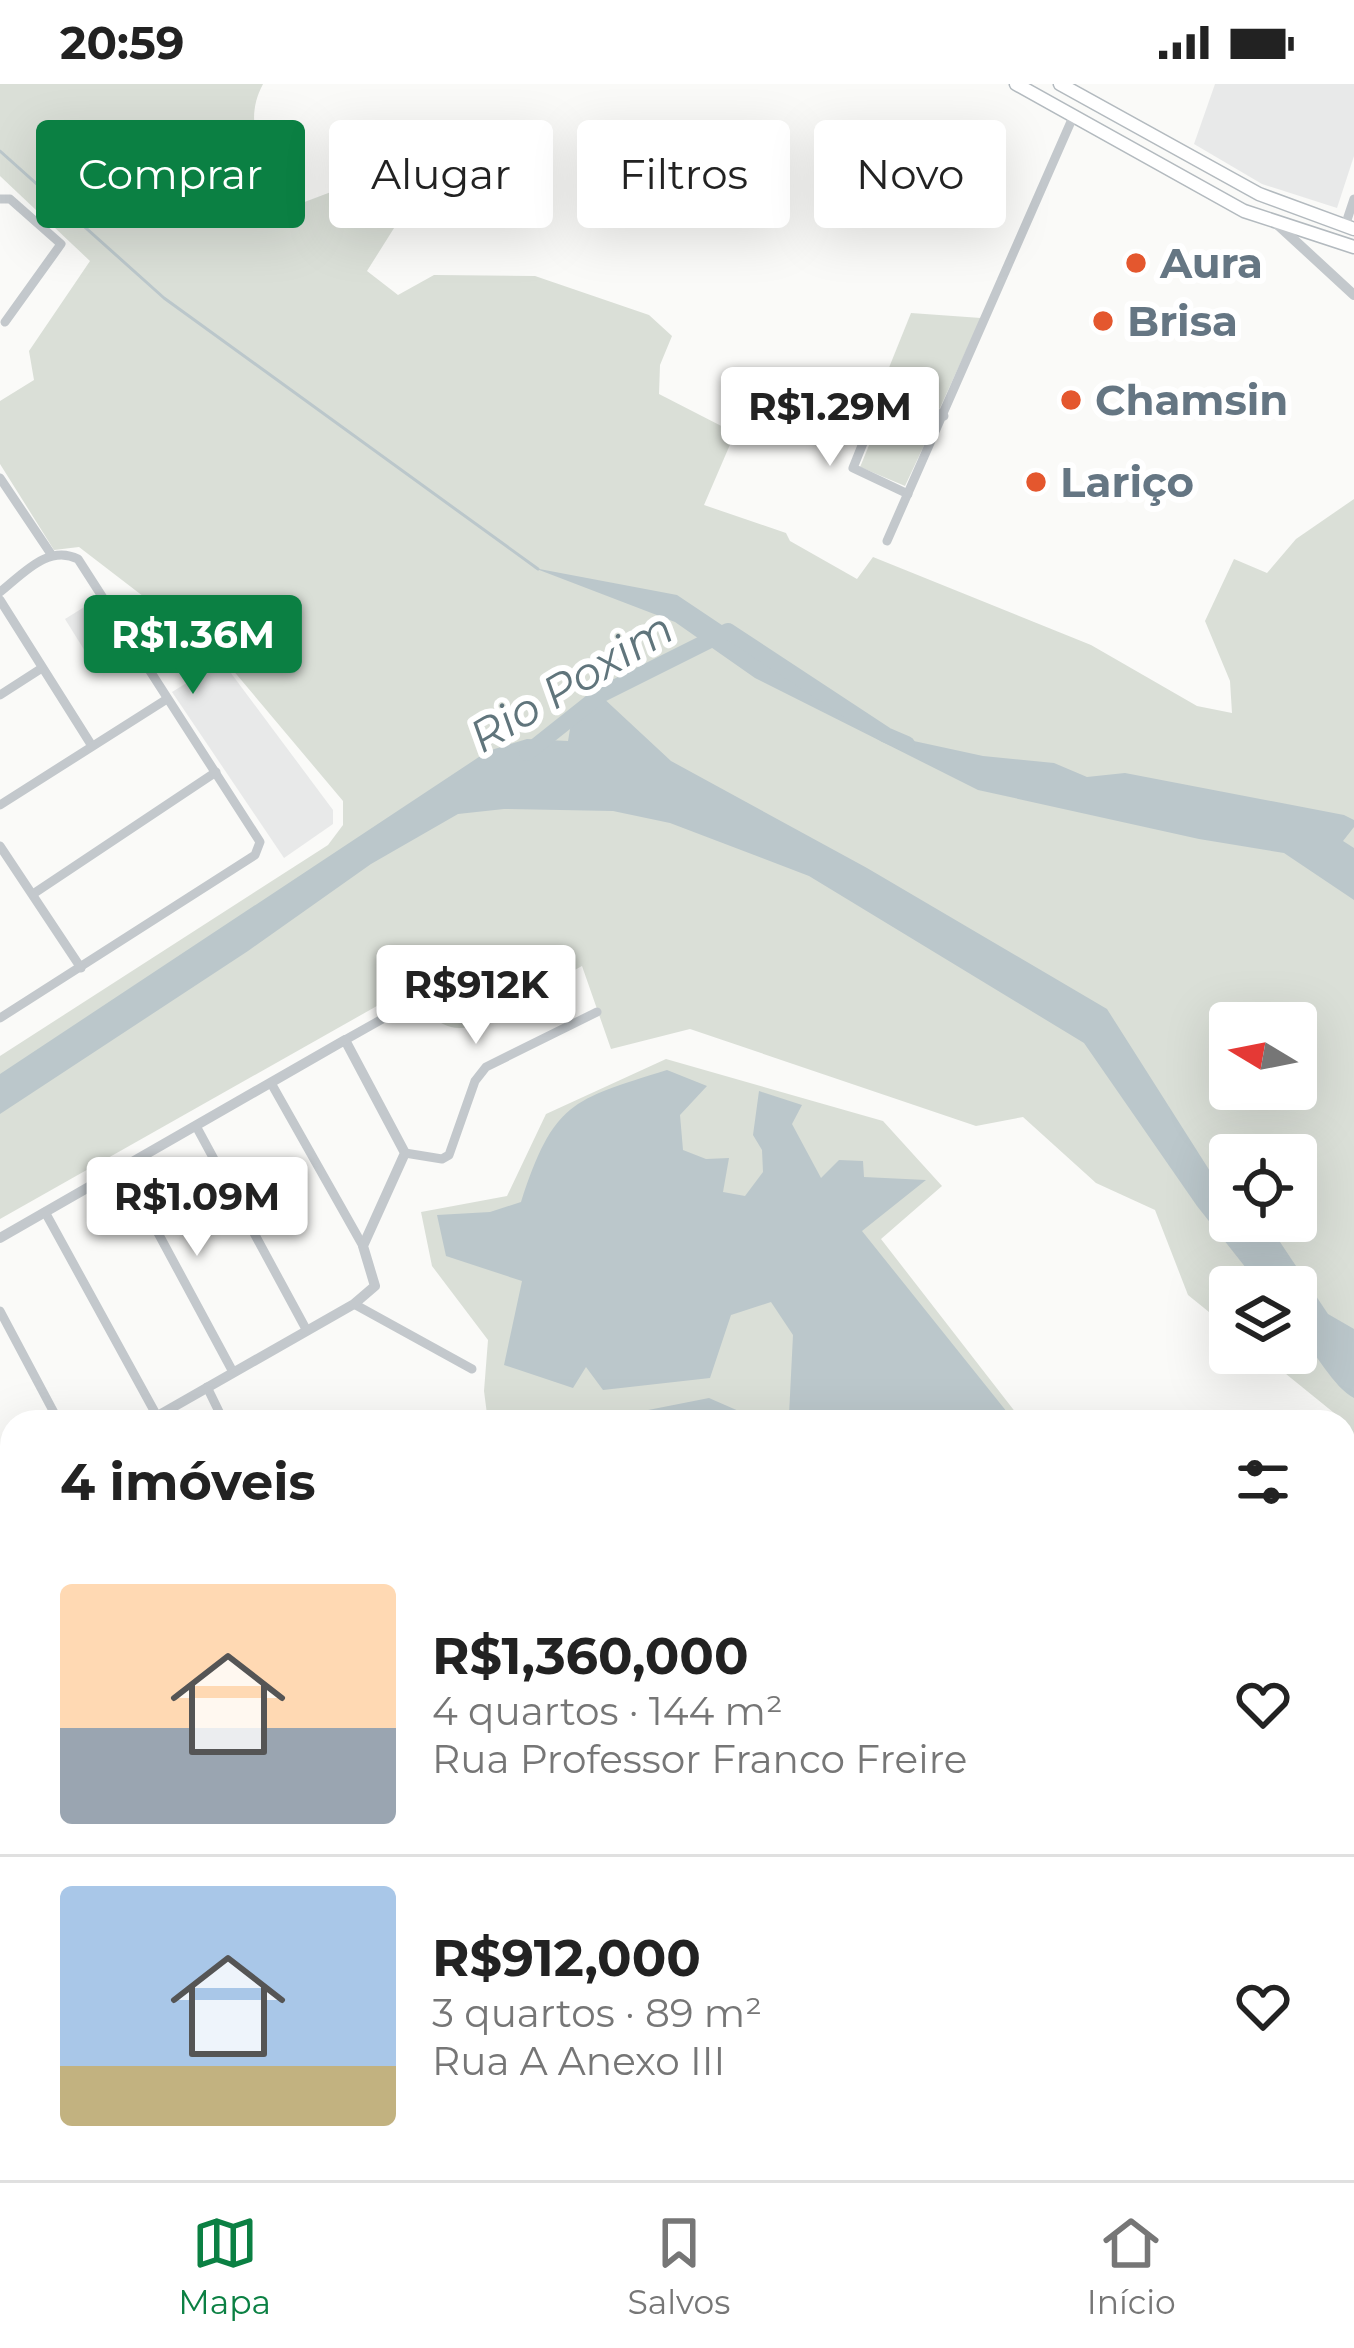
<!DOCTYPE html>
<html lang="pt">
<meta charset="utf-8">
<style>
:root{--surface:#fff;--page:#f2f2f2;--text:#222;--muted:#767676;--line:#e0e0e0;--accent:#0b8043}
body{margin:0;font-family:Montserrat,sans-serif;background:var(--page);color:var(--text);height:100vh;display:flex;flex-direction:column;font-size:45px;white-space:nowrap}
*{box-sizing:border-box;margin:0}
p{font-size:39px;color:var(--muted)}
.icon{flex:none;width:66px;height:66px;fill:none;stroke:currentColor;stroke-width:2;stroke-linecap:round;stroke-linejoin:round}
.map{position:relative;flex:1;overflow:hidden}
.drawer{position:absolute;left:0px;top:1326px;width:1356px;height:771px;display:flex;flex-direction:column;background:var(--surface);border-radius:36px 36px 0 0;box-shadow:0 12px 48px #0002}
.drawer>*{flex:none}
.hud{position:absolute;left:36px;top:36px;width:1284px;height:108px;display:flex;gap:24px}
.needle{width:78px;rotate:280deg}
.buttons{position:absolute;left:1209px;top:918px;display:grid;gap:24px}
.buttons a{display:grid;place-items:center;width:108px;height:108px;border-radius:12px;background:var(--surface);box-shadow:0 12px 48px #0002;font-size:60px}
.price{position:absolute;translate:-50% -102px;padding:0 27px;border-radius:12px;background:#fff;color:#222;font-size:39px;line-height:78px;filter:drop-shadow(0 3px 6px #0008)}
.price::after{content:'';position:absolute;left:50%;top:72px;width:36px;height:27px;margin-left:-18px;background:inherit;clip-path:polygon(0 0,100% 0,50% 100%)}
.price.active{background:var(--accent);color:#fff}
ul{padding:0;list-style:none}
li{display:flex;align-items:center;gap:36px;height:300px;padding:0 60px}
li+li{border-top:3px solid var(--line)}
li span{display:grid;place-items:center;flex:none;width:336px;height:240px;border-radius:12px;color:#555}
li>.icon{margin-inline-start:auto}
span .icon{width:144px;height:144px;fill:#fffc;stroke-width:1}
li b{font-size:51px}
h2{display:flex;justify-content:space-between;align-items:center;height:144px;padding:0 60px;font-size:51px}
.chip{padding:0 42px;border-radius:12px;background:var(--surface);box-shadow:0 12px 48px #0002;font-size:42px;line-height:108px}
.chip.active{background:var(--accent);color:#fff}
.status{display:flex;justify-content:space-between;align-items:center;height:84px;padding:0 60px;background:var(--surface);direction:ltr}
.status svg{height:33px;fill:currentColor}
.tab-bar{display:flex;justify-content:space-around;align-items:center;height:168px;border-top:3px solid var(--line);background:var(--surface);font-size:33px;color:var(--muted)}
.tab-bar a{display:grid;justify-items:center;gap:6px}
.tab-bar .active{color:var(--accent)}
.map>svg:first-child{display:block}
.built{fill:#e8e9e9}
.green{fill:#dadfd7;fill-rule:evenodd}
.water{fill:#bbc7cb}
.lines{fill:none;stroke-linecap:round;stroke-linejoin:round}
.stream{stroke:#bbc7cb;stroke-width:3}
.river{stroke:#bbc7cb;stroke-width:16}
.secondary-casing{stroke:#b3babf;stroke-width:15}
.minor{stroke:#c3c8cc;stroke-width:9}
.tertiary{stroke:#c3c8cc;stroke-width:10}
.secondary{stroke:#fff;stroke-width:12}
.poi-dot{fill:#e4572e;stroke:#fff;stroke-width:4.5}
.labels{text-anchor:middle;stroke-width:12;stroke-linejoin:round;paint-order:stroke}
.poi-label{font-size:42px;font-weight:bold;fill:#657683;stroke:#fff;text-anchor:start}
.water-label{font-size:45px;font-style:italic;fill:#60757c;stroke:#fff}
</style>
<div class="status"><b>20:59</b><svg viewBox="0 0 49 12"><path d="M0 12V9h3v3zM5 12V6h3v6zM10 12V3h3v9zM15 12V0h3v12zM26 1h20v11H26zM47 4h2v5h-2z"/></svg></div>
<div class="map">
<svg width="1354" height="2096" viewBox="0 0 1354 2096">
<rect width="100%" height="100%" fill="#fafaf8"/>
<g class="built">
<polygon points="1215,0 1354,0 1354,72 1337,124 1262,100 1194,60"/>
<polygon points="94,517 119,563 93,580 65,535"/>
<polygon points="222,577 333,726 333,740 284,774 172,608"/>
</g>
<g class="green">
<path d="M0 0H263C238 47 271 81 294 122L381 89 423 98 367 187 398 211 434 191 535 192 649 231 672 252 660 281 659 310 735 349 704 421 786 449 790 457 857 495 873 473 1091 561 1197 622 1232 629 1230 597 1205 537 1234 475 1267 489 1296 455 1354 415V1629L1344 1636V1337L1260 1269H1296V1203H1230V1245L1188 1211 1155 1126 1096 1099 1023 1033 976 1042 690 945 611 965 582 882 469 943C430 951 428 909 384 918L0 1135V972L328 761 343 741V717L221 572 79 463 54 466 0 380V317L34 296 29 267 90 177 0 92ZM1230 939H1296V1005H1230ZM1230 1071H1296V1137H1230Z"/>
<polygon points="911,229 981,234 939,326 882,301"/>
<polygon points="887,318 934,340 905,402 860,383"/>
<polygon points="666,975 883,1037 942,1102 881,1155 1023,1338 488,1338 484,1307 488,1256 432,1182 421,1128 507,1112 546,1030"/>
<polygon points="45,2085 383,2085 382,2096 41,2096"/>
<polygon points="786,2085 1267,2085 1264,2096 795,2096"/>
</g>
<g class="water">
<polygon points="534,484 677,511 886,651 983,672 1054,679 1087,693 1125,689 1344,731 1354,736 1354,743 1343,757 1354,764 1354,816 1284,769 1199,755 978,706 755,594 675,538"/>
<path d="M600 611 671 677 867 784 1107 925 1215 1095 1230 1106V1137H1266L1328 1230 1354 1245V1314C1334 1304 1315 1267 1296 1247V1203H1261L1197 1122 1084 959 809 792 670 739 613 727 504 725 458 730 371 780 248 867 0 1030V990L488 667 527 655 568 657 572 633Z"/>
<path d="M667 986 707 1002 680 1031 683 1066 706 1075 729 1074 723 1108 745 1112 763 1088 762 1066 753 1051 759 1007 802 1021 792 1040 821 1094 839 1076 863 1077 864 1093 926 1096 862 1147 1015 1338H629L633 1329 709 1314 741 1328 789 1331 793 1251 771 1218 731 1231 710 1294 603 1306 586 1283 573 1304 504 1281 522 1197 446 1172 437 1131 490 1128 521 1118C554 1018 571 1016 667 986Z"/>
</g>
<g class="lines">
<g class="stream">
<polyline points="0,67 164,214 538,485"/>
<polyline points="0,1456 12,1477"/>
<polyline points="1344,1462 1354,1446"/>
<polyline points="1116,2085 1117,2096"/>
<polyline points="14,2096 18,2085"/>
</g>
<polyline class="river" points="527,669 600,611 728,547 886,651 907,660"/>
<g class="secondary-casing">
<g id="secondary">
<polyline points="1016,0 1244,127 1354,163"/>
<polyline points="1060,0 1259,110 1354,145"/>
</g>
</g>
<g class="minor">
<polyline points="0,115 10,115 61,160 5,238"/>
<polyline points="1345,142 1354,115"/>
<polyline points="873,309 881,314 890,310 944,332"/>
<polyline points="881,314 853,384 908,410"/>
<polyline points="0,394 51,470"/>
<polyline points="887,457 1073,33"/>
<path d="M0 508C23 490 48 460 78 475L260 758 255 771 0 934"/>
<polyline points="0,516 92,662"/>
<polyline points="0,611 42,584"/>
<polyline points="0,721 167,615"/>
<polyline points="0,762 81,884"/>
<polyline points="33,810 216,688"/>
<polyline points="345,956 400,925"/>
<polyline points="271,999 363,1162"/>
<polyline points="196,1042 306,1245"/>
<polyline points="405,1069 442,1075 449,1071 475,997 486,983 597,928"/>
<polyline points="123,1084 233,1288"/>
<polyline points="45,1128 157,1332"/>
<polyline points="354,1220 472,1285"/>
<polyline points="0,1227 59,1338"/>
<polyline points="207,1303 224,1338"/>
<polyline points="325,1338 331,1334 332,1338"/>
<polyline points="0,1571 12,1568"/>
<polyline points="0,1662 12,1659"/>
<polyline points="0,1750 12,1747"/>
<polyline points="0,1841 12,1838"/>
<polyline points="0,2084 12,2051"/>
<polyline points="607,2085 619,2096"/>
<polyline points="752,2085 764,2096"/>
<polyline points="40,2096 44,2085"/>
<polyline points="550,2096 563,2085"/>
</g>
<g class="tertiary">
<polyline points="1278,141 1354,211"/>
<polyline points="0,1154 345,956 405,1069 363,1162 375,1202 354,1220 147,1338"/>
<polyline points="0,1410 12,1431"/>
<polyline points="0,1495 12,1519"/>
<polyline points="0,1893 12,1882"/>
</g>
<use href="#secondary" class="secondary"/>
</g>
<g class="poi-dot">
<circle cx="1136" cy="179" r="12"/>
<circle cx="1103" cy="237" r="12"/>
<circle cx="1071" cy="316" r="12"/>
<circle cx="1036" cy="398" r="12"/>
</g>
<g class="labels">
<g class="poi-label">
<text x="1160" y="194">Aura</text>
<text x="1127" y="252">Brisa</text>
<text x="1095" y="331">Chamsin</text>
<text x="1060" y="413">Lariço</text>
</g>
<g class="water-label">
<text transform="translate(571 598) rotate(-31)" y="16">Rio Poxim</text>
</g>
</g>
</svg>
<div class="buttons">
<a><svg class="needle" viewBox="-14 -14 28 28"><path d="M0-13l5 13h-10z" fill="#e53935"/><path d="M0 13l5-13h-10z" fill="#767676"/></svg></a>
<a><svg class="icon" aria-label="locate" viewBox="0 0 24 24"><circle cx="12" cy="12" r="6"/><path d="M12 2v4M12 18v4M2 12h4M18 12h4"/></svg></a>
<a><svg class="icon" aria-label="layers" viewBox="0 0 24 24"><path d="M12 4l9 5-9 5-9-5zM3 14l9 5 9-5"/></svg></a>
</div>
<b class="price" style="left:830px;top:385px">R$1.29M</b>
<b class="price active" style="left:193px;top:613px">R$1.36M</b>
<b class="price" style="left:476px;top:963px">R$912K</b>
<b class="price" style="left:197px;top:1175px">R$1.09M</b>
<div class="hud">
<a class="chip active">Comprar</a>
<a class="chip">Alugar</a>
<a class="chip">Filtros</a>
<a class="chip">Novo</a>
</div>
<section class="drawer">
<h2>4 imóveis<svg class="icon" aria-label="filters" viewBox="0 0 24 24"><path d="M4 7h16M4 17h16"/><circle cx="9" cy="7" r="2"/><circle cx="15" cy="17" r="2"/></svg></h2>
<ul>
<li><span style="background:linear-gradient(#ffd9b3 60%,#9aa5b1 0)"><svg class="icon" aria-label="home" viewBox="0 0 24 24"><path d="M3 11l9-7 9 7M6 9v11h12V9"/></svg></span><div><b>R$1,360,000</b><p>4 quartos · 144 m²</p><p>Rua Professor Franco Freire</p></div><svg class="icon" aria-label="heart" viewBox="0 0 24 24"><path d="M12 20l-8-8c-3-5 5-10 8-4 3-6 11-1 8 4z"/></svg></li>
<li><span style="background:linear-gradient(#a9c7e8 75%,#c2b280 0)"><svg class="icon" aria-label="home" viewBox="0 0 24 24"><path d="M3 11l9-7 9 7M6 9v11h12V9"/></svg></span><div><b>R$912,000</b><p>3 quartos · 89 m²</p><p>Rua A Anexo III</p></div><svg class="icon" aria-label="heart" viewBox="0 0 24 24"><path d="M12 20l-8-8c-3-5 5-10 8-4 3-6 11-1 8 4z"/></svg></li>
</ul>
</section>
</div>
<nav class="tab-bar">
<a class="active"><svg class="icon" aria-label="map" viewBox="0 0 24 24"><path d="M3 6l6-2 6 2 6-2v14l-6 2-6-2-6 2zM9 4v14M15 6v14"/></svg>Mapa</a>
<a><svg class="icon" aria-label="saved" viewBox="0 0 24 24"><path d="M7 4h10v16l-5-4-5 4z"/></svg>Salvos</a>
<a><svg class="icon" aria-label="home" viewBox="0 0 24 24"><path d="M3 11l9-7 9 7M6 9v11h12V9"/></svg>Início</a>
</nav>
